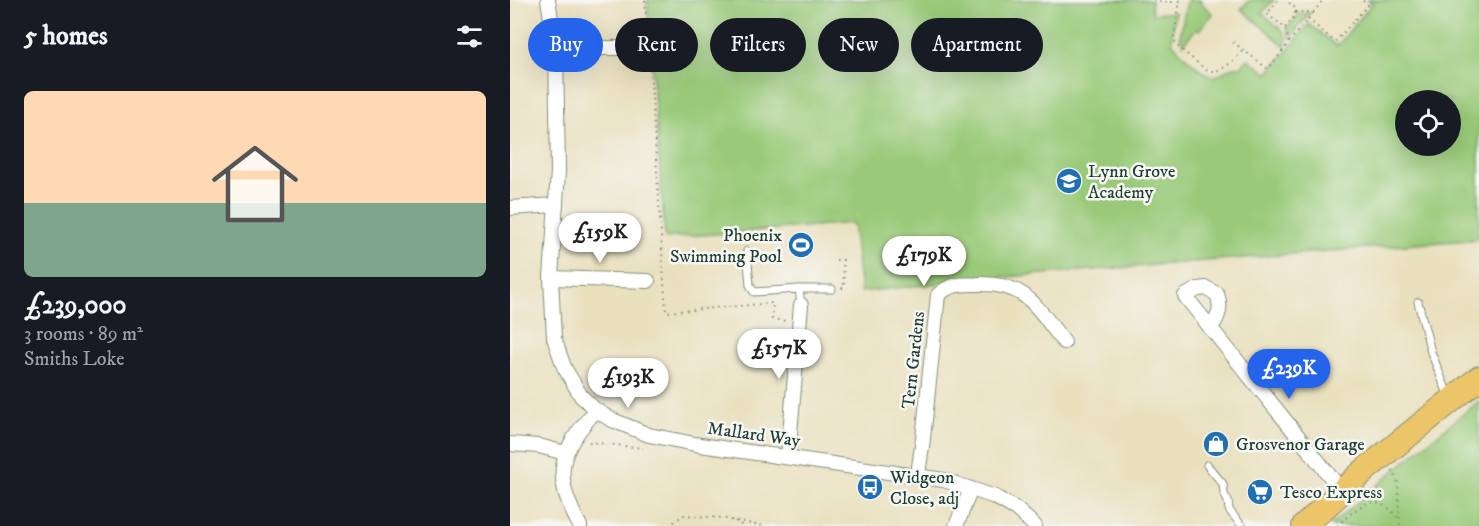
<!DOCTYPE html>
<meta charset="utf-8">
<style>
:root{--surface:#171b24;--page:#20242c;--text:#f1f3f6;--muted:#9ea1a6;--line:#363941;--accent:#2563eb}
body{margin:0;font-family:"IM FELL DW Pica",serif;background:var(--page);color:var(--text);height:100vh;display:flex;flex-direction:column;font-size:22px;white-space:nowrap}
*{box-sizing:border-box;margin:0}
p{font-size:20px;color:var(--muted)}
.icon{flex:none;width:33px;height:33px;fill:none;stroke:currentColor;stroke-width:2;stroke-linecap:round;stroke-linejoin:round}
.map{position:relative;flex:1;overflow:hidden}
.panel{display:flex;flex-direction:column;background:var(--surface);width:510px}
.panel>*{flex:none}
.hud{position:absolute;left:18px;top:18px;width:570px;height:54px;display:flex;gap:12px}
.buttons{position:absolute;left:885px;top:90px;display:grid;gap:12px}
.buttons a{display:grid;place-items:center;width:66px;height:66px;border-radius:50%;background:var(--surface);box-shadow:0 6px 24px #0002;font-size:30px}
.price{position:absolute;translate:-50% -51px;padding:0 14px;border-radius:21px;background:#fff;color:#222;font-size:20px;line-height:39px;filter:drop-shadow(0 2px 3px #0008)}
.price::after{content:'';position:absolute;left:50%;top:36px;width:18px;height:14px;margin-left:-9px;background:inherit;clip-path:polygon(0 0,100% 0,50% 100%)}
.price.on{background:var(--accent);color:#fff}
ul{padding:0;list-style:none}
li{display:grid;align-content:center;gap:12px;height:318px;padding:0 24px}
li+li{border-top:2px solid var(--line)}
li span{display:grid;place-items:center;height:186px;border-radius:9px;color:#555}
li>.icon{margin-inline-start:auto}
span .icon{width:108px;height:108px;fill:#fffc;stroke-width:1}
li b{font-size:26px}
h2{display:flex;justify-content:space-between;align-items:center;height:72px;padding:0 24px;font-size:26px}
.chip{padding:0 21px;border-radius:27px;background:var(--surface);box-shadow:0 6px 24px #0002;font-size:21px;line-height:54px}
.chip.on{background:var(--accent);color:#fff}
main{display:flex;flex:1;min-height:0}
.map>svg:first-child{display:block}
.green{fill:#9aca79;stroke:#5c8456;stroke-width:1.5;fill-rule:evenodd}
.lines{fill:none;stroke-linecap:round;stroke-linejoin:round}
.lane-casing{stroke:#848e79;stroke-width:9}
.street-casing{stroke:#848e79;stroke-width:16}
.highway-casing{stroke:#848e79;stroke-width:26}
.path{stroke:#848e79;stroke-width:2;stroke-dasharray:1.5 4.5;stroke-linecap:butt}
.lane{stroke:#fff;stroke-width:7}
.street{stroke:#fff;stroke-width:14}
.highway{stroke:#ecc569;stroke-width:24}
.labels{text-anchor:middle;stroke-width:5;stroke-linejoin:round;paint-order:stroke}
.poi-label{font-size:18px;fill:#1f3d34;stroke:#f6f6f2;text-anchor:start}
.street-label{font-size:18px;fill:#1f3d34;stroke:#f6f6f2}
</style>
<main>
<section class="panel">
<h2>5 homes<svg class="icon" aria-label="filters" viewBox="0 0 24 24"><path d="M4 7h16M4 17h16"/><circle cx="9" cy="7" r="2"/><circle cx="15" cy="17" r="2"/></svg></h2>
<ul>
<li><span style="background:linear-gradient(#ffd9b3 60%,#7fa58c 0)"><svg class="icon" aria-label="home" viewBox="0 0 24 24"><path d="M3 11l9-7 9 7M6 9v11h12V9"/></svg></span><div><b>£239,000</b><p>3 rooms · 89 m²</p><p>Smiths Loke</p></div></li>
</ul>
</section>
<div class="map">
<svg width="969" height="526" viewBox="0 0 969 526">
<rect width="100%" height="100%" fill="#f6f6f2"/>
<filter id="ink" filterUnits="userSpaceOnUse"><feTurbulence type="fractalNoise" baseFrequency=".0167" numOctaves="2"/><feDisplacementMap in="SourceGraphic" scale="12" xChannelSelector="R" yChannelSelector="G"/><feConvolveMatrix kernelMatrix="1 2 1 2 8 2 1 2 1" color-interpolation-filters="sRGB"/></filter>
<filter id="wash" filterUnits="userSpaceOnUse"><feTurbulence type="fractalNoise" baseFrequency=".008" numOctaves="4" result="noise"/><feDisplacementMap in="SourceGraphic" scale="24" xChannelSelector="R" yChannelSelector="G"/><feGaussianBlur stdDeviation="1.35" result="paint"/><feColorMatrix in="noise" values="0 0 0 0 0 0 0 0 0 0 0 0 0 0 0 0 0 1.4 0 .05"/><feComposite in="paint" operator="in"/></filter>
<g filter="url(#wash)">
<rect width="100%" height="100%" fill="#e9e0be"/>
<g class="green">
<path d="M137 0H641L642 14 665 12 662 42C673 55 688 71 704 77L723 67H731L738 59 758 74 799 24 827 46 862 4 858 0H969V239L458 280 351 292 343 223 155 238ZM896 100H940V146H896Z"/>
<polygon points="677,0 691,0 690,2 703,14 689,30 686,29 673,44 670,36"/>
<polygon points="740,0 764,0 752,13 773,31 777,41 775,46 731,9"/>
<polygon points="788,13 800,13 780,38 777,28 788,16"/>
<polygon points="969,401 969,526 820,526 900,457"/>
</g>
</g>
<g filter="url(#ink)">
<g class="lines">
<g class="lane-casing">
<g id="lane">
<polyline points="237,251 240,285 244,292 289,289 291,305"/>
<polyline points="289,289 322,289"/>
<polyline points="908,302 921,352 939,397"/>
<polyline points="697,465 713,484 714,494 718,501 719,510 732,526"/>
</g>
</g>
<g class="street-casing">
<g id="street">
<polyline points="38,0 46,48 48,171 41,278 44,338 54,367 71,396 86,410 100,419 139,435 190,445 434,480 485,497 506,509 525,526"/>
<polyline points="46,48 125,48"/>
<polyline points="0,208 46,205"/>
<polyline points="41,278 138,281"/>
<path d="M700 328C710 317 712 307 707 294L696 288 688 289 675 296 832 491"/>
<polyline points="0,444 29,446 55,453"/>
<polyline points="278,457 291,305"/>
<path d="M408 474 413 439 428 295C440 284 451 284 467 284 517 282 526 307 554 342"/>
<path d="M70 526C42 474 48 453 86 410"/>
<polyline points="446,526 461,489"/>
</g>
</g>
<g class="highway-casing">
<polyline id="highway" points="794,526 855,470 969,378"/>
</g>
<g class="path">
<polyline points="135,0 138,42"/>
<polyline points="645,0 645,2 670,2"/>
<path d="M670 0 664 37 666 45 695 69C708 77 725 60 733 50"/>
<polyline points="785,12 804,12 813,0"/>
<polyline points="798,19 825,42 858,5 852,0"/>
<polyline points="775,28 785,16 785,8 776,0"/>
<polyline points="723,42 758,69 779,43 775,28 757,14 768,0"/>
<polyline points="779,42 804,12"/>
<polyline points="139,51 156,312 263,303 262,319 276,321"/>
<polyline points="326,260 333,260 334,288 331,288"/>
<polyline points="79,442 133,448"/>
<polyline points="883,470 888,483 890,526"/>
<polyline points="225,521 233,526"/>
<polyline points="159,526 173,515 211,518 253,526"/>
<path d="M827 526C850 505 865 489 890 520"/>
</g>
<use href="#lane" class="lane"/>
<use href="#street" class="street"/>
<use href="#highway" class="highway"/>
</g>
</g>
<defs>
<g id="school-disc" transform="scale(1.35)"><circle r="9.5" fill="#1f6fb2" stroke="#f6f6f2"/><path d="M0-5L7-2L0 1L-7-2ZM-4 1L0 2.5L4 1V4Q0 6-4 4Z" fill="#fff"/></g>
<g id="stadium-disc" transform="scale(1.35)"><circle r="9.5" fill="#1f6fb2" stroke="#f6f6f2"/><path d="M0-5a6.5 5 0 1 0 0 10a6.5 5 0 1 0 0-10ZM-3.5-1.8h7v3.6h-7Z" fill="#fff"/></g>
<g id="shop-disc" transform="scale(1.35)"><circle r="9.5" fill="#1f6fb2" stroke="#f6f6f2"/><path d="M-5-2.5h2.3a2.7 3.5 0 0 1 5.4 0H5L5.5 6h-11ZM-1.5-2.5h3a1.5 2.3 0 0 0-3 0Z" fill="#fff"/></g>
<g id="bus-disc" transform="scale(1.35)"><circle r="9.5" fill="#1f6fb2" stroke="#f6f6f2"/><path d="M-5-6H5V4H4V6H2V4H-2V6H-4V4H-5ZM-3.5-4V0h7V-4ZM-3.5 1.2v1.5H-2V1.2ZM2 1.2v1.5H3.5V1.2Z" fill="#fff"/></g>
<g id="supermarket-disc" transform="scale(1.35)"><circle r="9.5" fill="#1f6fb2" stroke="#f6f6f2"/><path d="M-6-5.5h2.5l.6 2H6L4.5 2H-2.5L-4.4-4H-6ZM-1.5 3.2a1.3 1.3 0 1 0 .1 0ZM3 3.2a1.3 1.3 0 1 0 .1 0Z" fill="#fff"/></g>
</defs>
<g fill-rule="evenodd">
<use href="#school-disc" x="559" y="181"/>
<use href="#stadium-disc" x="291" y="245"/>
<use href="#shop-disc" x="706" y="444"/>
<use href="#bus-disc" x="360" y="487"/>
<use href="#supermarket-disc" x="750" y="492"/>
</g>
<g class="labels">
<g class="poi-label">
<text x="578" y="177">Lynn Grove<tspan x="578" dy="21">Academy</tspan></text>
<text x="272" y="241" text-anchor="end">Phoenix<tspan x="272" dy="21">Swimming Pool</tspan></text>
<text x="726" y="450">Grosvenor Garage</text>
<text x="380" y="483">Widgeon<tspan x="380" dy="21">Close, adj</tspan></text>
<text x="770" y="498">Tesco Express</text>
</g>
<g class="street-label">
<text transform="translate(403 360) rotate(-84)" y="6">Tern Gardens</text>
<text transform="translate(244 434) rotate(8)" y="6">Mallard Way</text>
</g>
</g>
</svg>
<div class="buttons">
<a><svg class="icon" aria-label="locate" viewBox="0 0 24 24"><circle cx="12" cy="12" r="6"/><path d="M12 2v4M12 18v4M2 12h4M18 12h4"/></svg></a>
</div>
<b class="price" style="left:90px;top:264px">£159K</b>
<b class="price" style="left:414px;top:287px">£179K</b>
<b class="price" style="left:269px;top:380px">£157K</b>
<b class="price on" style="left:779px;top:400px">£239K</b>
<b class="price" style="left:118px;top:409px">£193K</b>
<div class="hud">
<a class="chip on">Buy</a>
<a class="chip">Rent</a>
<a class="chip">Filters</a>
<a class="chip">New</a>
<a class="chip">Apartment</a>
</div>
</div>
</main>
